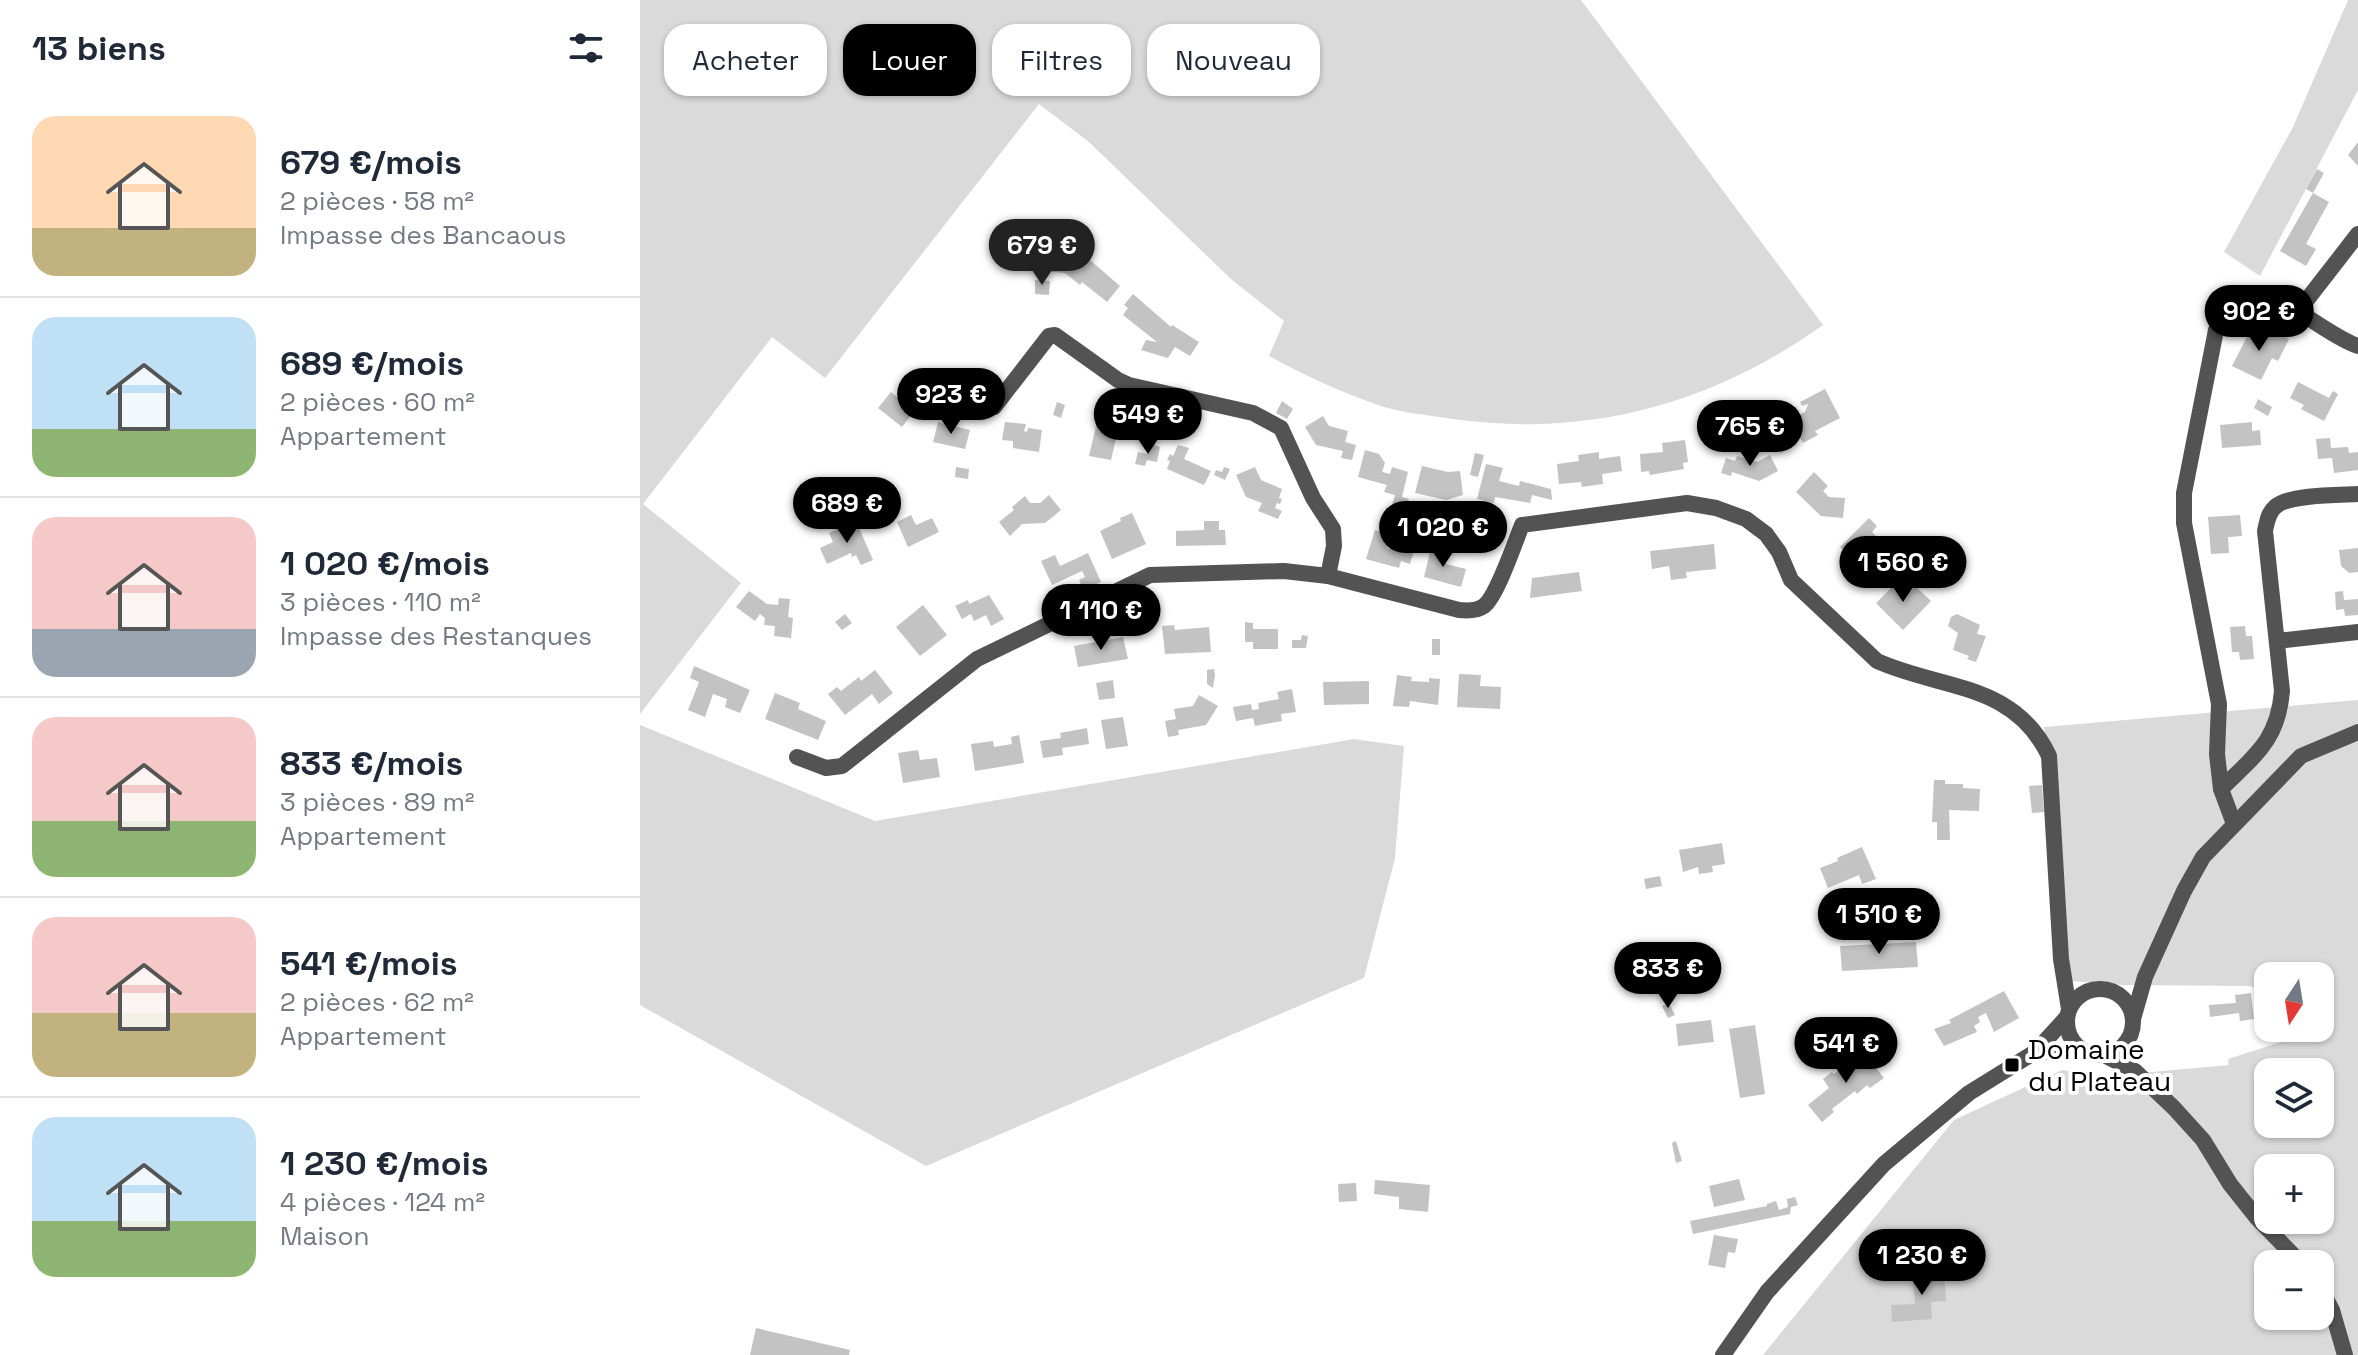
<!DOCTYPE html>
<html lang="fr">
<meta charset="utf-8">
<style>
:root{--surface:#fff;--page:#f2f2f3;--text:#1f2937;--muted:#747a83;--line:#e0e1e3;--accent:#000}
body{margin:0;font-family:"Space Grotesk",sans-serif;background:var(--page);color:var(--text);height:100vh;display:flex;flex-direction:column;font-size:30px;white-space:nowrap}
*{box-sizing:border-box;margin:0}
p{font-size:26px;color:var(--muted)}
.icon{flex:none;width:44px;height:44px;fill:none;stroke:currentColor;stroke-width:2;stroke-linecap:round;stroke-linejoin:round}
.map{position:relative;flex:1;overflow:hidden}
.side{display:flex;flex-direction:column;background:var(--surface);width:640px}
.side>*{flex:none}
.guide{position:absolute;left:24px;top:24px;width:760px;height:72px;display:flex;gap:16px}
.needle{width:52px;rotate:192deg}
.tools{position:absolute;left:1614px;top:962px;display:grid;gap:16px}
.tools a{display:grid;place-items:center;width:80px;height:80px;border-radius:16px;background:var(--surface);box-shadow:0 2px 6px #0004;font-size:40px}
.price{position:absolute;translate:-50% -68px;padding:0 18px;border-radius:28px;background:var(--accent);color:#fff;font-size:26px;line-height:52px;filter:drop-shadow(0 2px 4px #0008)}
.price::after{content:'';position:absolute;left:50%;top:48px;width:24px;height:18px;margin-left:-12px;background:inherit;clip-path:polygon(0 0,100% 0,50% 100%)}
.price.on{background:#222;color:#fff}
ul{padding:0;list-style:none}
li{display:flex;align-items:center;gap:24px;height:200px;padding:0 32px}
li+li{border-top:2px solid var(--line)}
li span{display:grid;place-items:center;flex:none;width:224px;height:160px;border-radius:24px;color:#555}
li>.icon{margin-inline-start:auto}
span .icon{width:96px;height:96px;fill:#fffc;stroke-width:1}
li b{font-size:34px}
h2{display:flex;justify-content:space-between;align-items:center;height:96px;padding:0 32px;font-size:34px}
.chip{padding:0 28px;border-radius:24px;background:var(--surface);box-shadow:0 2px 6px #0004;font-size:28px;line-height:72px}
.chip.on{background:var(--accent);color:#fff}
main{display:flex;flex:1;min-height:0}
.map>svg:first-child{display:block}
.green{fill:#dadada;fill-rule:evenodd}
.building{fill:#c3c3c3}
.lines{fill:none;stroke-linecap:round;stroke-linejoin:round}
.street{stroke:#535353;stroke-width:16}
.poi-dot{fill:#000;stroke:#fff;stroke-width:3}
.labels{text-anchor:middle;stroke-width:8;stroke-linejoin:round;paint-order:stroke}
.poi-label{font-size:28px;fill:#000;stroke:#fff;text-anchor:start}
</style>
<main>
<section class="side">
<h2>13 biens<svg class="icon" aria-label="filters" viewBox="0 0 24 24"><path d="M4 7h16M4 17h16"/><circle cx="9" cy="7" r="2"/><circle cx="15" cy="17" r="2"/></svg></h2>
<ul>
<li><span style="background:linear-gradient(#ffd9b3 70%,#c2b280 0)"><svg class="icon" aria-label="home" viewBox="0 0 24 24"><path d="M3 11l9-7 9 7M6 9v11h12V9"/></svg></span><div><b>679 €/mois</b><p>2 pièces · 58 m²</p><p>Impasse des Bancaous</p></div></li>
<li><span style="background:linear-gradient(#bfe0f5 70%,#8fb573 0)"><svg class="icon" aria-label="home" viewBox="0 0 24 24"><path d="M3 11l9-7 9 7M6 9v11h12V9"/></svg></span><div><b>689 €/mois</b><p>2 pièces · 60 m²</p><p>Appartement</p></div></li>
<li><span style="background:linear-gradient(#f6c9c9 70%,#9aa5b1 0)"><svg class="icon" aria-label="home" viewBox="0 0 24 24"><path d="M3 11l9-7 9 7M6 9v11h12V9"/></svg></span><div><b>1 020 €/mois</b><p>3 pièces · 110 m²</p><p>Impasse des Restanques</p></div></li>
<li><span style="background:linear-gradient(#f6c9c9 65%,#8fb573 0)"><svg class="icon" aria-label="home" viewBox="0 0 24 24"><path d="M3 11l9-7 9 7M6 9v11h12V9"/></svg></span><div><b>833 €/mois</b><p>3 pièces · 89 m²</p><p>Appartement</p></div></li>
<li><span style="background:linear-gradient(#f6c9c9 60%,#c2b280 0)"><svg class="icon" aria-label="home" viewBox="0 0 24 24"><path d="M3 11l9-7 9 7M6 9v11h12V9"/></svg></span><div><b>541 €/mois</b><p>2 pièces · 62 m²</p><p>Appartement</p></div></li>
<li><span style="background:linear-gradient(#bfe0f5 65%,#8fb573 0)"><svg class="icon" aria-label="home" viewBox="0 0 24 24"><path d="M3 11l9-7 9 7M6 9v11h12V9"/></svg></span><div><b>1 230 €/mois</b><p>4 pièces · 124 m²</p><p>Maison</p></div></li>
</ul>
</section>
<div class="map">
<svg width="1718" height="1355" viewBox="0 0 1718 1355">
<rect width="100%" height="100%" fill="#fff"/>
<g class="green">
<path d="M0 0H941L1183 325C1072 404 949 438 813 419 788 415 760 413 735 404 699 391 663 375 629 356L644 321 592 280 449 142 399 104 185 378 132 337 3 504 101 583 0 714Z"/>
<polygon points="1708,0 1718,0 1718,90 1620,276 1584,252 1653,127"/>
<path d="M1718 700V1355H1123L1314 1120 1422 1070 1467 1076 1589 1065 1588 1059 1641 1042 1637 1028H1680V976H1628V997L1626 990 1609 986 1482 985 1429 981 1404 727ZM1628 1072H1680V1124H1628ZM1628 1168H1680V1220H1628ZM1628 1264H1680V1316H1628Z"/>
<polygon points="0,725 235,821 714,739 764,746 755,858 724,978 286,1166 0,1005"/>
</g>
<g class="building">
<polygon points="1718,142 1718,166 1708,155"/>
<polygon points="1677,169 1684,173 1673,193 1689,202 1666,244 1676,249 1666,266 1640,251 1673,193 1666,189"/>
<polygon points="406,254 439,257 439,260 443,254 480,286 467,302 442,282 440,285 425,273 405,271"/>
<polygon points="395,280 410,281 409,295 395,294"/>
<polygon points="493,294 531,327 532,325 559,342 550,356 535,347 528,358 501,350 506,340 517,342 483,315 488,308 484,305"/>
<polygon points="1612,327 1632,337 1635,332 1649,339 1638,361 1632,358 1621,380 1592,366"/>
<polygon points="271,382 287,395 262,427 238,408 251,392 258,398"/>
<polygon points="1658,382 1689,398 1693,391 1698,394 1684,421 1661,409 1664,405 1650,398"/>
<polygon points="1185,389 1200,418 1175,431 1178,435 1163,443 1150,419 1165,412 1168,404 1162,406 1160,402"/>
<polygon points="463,396 485,401 471,460 449,456"/>
<polygon points="1618,399 1632,407 1628,416 1614,408"/>
<polygon points="642,401 653,409 647,419 636,413"/>
<polygon points="417,402 425,405 421,418 413,415"/>
<polygon points="683,416 689,426 708,431 705,442 716,445 712,460 701,458 703,451 676,445 665,427"/>
<polygon points="298,422 330,430 325,449 293,442"/>
<polygon points="365,422 386,424 384,431 387,432 388,428 402,430 399,452 373,448 373,441 362,440"/>
<polygon points="1612,422 1612,431 1620,430 1621,445 1582,448 1580,425"/>
<polygon points="1128,434 1136,448 1128,451 1121,438"/>
<polygon points="1690,438 1691,448 1708,447 1709,453 1718,452 1718,470 1694,473 1692,458 1678,459 1676,439"/>
<polygon points="1045,440 1048,462 1043,463 1044,469 1010,475 1009,471 1001,472 1000,454 1023,452 1022,443"/>
<polygon points="511,444 520,447 517,462 507,460 505,466 495,464 498,452 508,454"/>
<polygon points="538,445 549,448 544,459 571,471 564,485 527,469 530,461 527,460 530,454 533,456"/>
<polygon points="725,450 739,454 745,463 742,472 750,474 752,467 768,472 762,497 769,499 766,508 752,505 755,495 744,492 747,485 718,477"/>
<polygon points="959,452 959,459 980,456 982,471 962,474 963,484 942,487 941,482 919,484 917,464 939,461 938,455"/>
<polygon points="835,453 844,455 838,477 830,475"/>
<polygon points="1130,455 1138,471 1119,481 1092,472 1091,476 1081,473 1086,458 1095,461 1097,456 1117,462"/>
<polygon points="846,464 863,468 859,481 879,486 880,481 911,489 912,500 892,495 890,503 855,497 854,503 837,499"/>
<polygon points="782,466 808,472 820,471 823,495 806,500 775,493"/>
<polygon points="316,467 329,469 328,479 315,477"/>
<polygon points="584,467 590,469 585,480 574,475 576,470 582,472"/>
<polygon points="615,467 621,480 642,489 639,498 642,499 640,504 637,503 635,508 642,511 638,519 618,511 622,503 606,497 596,475"/>
<polygon points="1174,472 1188,486 1183,491 1189,497 1205,498 1203,518 1181,516 1156,492"/>
<polygon points="409,495 421,510 405,523 382,524 370,536 359,522 374,510 372,507 385,496 390,503 400,503"/>
<polygon points="492,513 506,544 472,559 460,531 481,521 480,518"/>
<polygon points="785,513 792,515 789,529 781,527"/>
<polygon points="271,515 276,525 292,518 299,532 268,547 257,522"/>
<polygon points="1600,515 1602,536 1588,537 1589,553 1571,554 1568,517"/>
<polygon points="1229,518 1237,526 1232,532 1246,546 1256,537 1264,545 1228,580 1218,569 1230,557 1226,552 1215,562 1200,547"/>
<polygon points="216,521 233,560 221,565 216,555 212,557 211,553 187,564 180,548 193,542 189,533"/>
<polygon points="564,521 579,521 579,530 585,530 586,545 536,546 536,531 564,530"/>
<polygon points="735,530 750,535 747,548 764,553 767,544 775,547 770,564 761,561 759,568 726,559"/>
<polygon points="1074,544 1076,569 1046,572 1047,578 1031,580 1029,566 1012,569 1010,551"/>
<polygon points="791,548 809,552 806,564 826,569 821,587 784,577"/>
<polygon points="1718,548 1718,572 1709,573 1701,566 1699,550"/>
<polygon points="448,553 461,582 443,590 439,580 445,577 442,571 412,585 401,561 415,555 420,566"/>
<polygon points="939,572 942,591 890,598 892,578"/>
<polygon points="1258,581 1269,592 1275,586 1291,601 1263,630 1236,603"/>
<polygon points="109,591 127,604 138,605 139,598 150,599 148,617 153,618 151,638 134,636 135,626 124,625 125,618 120,614 115,621 96,607"/>
<polygon points="1703,591 1704,600 1718,599 1718,615 1705,616 1704,609 1696,610 1695,592"/>
<polygon points="349,595 364,619 351,626 346,615 334,621 331,614 322,619 315,606 328,600 329,604"/>
<polygon points="283,605 307,635 280,656 256,627"/>
<polygon points="205,614 212,623 202,630 195,622"/>
<polygon points="1317,614 1340,625 1337,634 1346,636 1336,662 1327,659 1329,656 1313,650 1318,633 1308,626 1311,617"/>
<polygon points="605,622 613,623 613,629 638,629 638,649 613,649 613,642 605,642"/>
<polygon points="534,625 535,630 569,627 571,652 525,654 522,626"/>
<polygon points="1605,626 1606,636 1612,636 1614,659 1600,660 1599,652 1592,652 1590,627"/>
<polygon points="662,635 668,636 666,648 652,648 652,640 661,640"/>
<polygon points="483,637 488,659 438,667 434,646"/>
<rect x="792" y="639" width="8" height="16"/>
<polygon points="54,666 110,690 100,713 85,707 87,699 73,694 65,717 48,710 59,682 50,678"/>
<polygon points="574,669 575,675 573,688 567,684 567,670"/>
<polygon points="235,670 253,693 239,704 232,694 205,715 188,694 197,687 201,691 219,677 221,681"/>
<polygon points="819,674 841,675 840,686 861,687 860,709 817,707"/>
<polygon points="757,675 772,677 771,681 789,682 789,678 800,679 798,705 770,701 769,707 753,706"/>
<polygon points="473,680 475,698 459,700 456,683"/>
<polygon points="729,681 729,704 684,705 683,682"/>
<polygon points="652,689 656,712 641,714 642,721 615,726 613,718 596,721 593,707 611,704 612,710 619,709 618,703 639,699 637,692"/>
<polygon points="135,693 160,703 158,709 186,721 178,740 125,719"/>
<polygon points="559,695 578,706 566,725 538,730 539,735 528,737 525,721 536,719 534,709 553,706"/>
<polygon points="483,717 488,746 466,749 461,720"/>
<polygon points="447,728 449,744 422,748 423,755 403,758 400,741 421,738 420,733"/>
<polygon points="379,735 384,763 335,771 331,744 353,741 354,747 372,744 371,737"/>
<polygon points="278,750 280,760 297,758 300,777 263,783 258,753"/>
<polygon points="1294,780 1305,780 1305,784 1323,784 1323,788 1340,789 1339,811 1309,810 1310,840 1297,840 1297,822 1292,822"/>
<polygon points="1402,785 1404,812 1392,813 1389,786"/>
<polygon points="1082,843 1085,864 1072,866 1073,872 1059,874 1058,867 1043,872 1039,850"/>
<polygon points="1222,847 1236,879 1222,884 1219,875 1188,888 1180,868 1198,861 1197,858"/>
<polygon points="1020,876 1022,886 1006,889 1004,879"/>
<polygon points="1276,942 1278,967 1202,971 1200,946"/>
<polygon points="1364,991 1379,1018 1354,1032 1346,1013 1338,1017 1340,1022 1334,1026 1337,1032 1304,1046 1294,1029 1311,1023 1309,1020"/>
<polygon points="1611,993 1614,1019 1600,1021 1599,1013 1570,1017 1569,1005 1596,1003 1595,995"/>
<polygon points="1029,1003 1035,1015 1028,1018 1022,1006"/>
<polygon points="1071,1020 1074,1042 1038,1046 1036,1024"/>
<polygon points="1115,1025 1125,1094 1100,1098 1089,1029"/>
<polygon points="1223,1052 1244,1078 1230,1088 1227,1085 1217,1094 1215,1091 1192,1109 1194,1112 1182,1122 1168,1105 1189,1088 1183,1079 1192,1072 1194,1074"/>
<polygon points="1036,1141 1042,1161 1036,1163 1032,1143"/>
<polygon points="1099,1179 1105,1200 1074,1207 1069,1186"/>
<polygon points="735,1180 790,1185 788,1212 759,1209 759,1197 734,1194"/>
<polygon points="716,1183 717,1201 699,1202 698,1184"/>
<polygon points="1155,1197 1158,1205 1151,1207 1150,1214 1053,1234 1050,1221 1127,1206 1127,1204 1136,1201 1139,1210 1148,1207 1147,1199"/>
<polygon points="1074,1235 1098,1239 1095,1253 1088,1252 1085,1268 1068,1265"/>
<polygon points="1304,1271 1306,1301 1291,1302 1292,1319 1252,1322 1251,1305 1275,1304 1272,1273"/>
<polygon points="116,1328 210,1350 209,1355 110,1355"/>
</g>
<g class="lines">
<g class="street">
<polyline points="1659,310 1718,234"/>
<polyline points="327,395 343,406 354,407 409,336 415,335 478,380 489,385 613,413 641,428 673,498 693,529 694,546 688,576"/>
<polyline points="1637,641 1718,632"/>
<path d="M157 757 186 768 202 766 337 659 510 575 644 571 688 576 819 610C828 611 837 611 844 606 857 596 875 542 882 525L1047 503 1076 508 1106 519 1126 534 1139 552 1151 580 1237 661C1302 690 1374 682 1409 756L1421 959 1429 1009"/>
<path d="M1581 789C1614 756 1638 741 1642 691L1625 531C1627 522 1628 513 1635 507 1648 494 1699 495 1718 494"/>
<path d="M1594 824 1581 789 1577 754 1579 704 1544 523V493L1576 330C1618 258 1671 330 1718 346"/>
<circle cx="1460" cy="1022" r="33"/>
<polyline points="1493,1019 1505,977 1544,891 1563,857 1661,756 1718,732"/>
<polyline points="1395,1052 1443,1051"/>
<polyline points="1464,1055 1495,1071 1534,1108 1563,1140 1590,1184 1617,1218 1662,1264"/>
<polyline points="1680,1288 1692,1310 1705,1355"/>
<polyline points="1083,1355 1127,1292 1244,1164 1329,1093 1395,1052 1427,1017"/>
</g>
</g>
<rect class="poi-dot" x="1364" y="1057" width="16" height="16" rx="4"/>
<g class="labels">
<g class="poi-label">
<text x="1388" y="1059">Domaine<tspan x="1388" dy="32">du Plateau</tspan></text>
</g>
</g>
</svg>
<div class="tools">
<a><svg class="needle" viewBox="-14 -14 28 28"><path d="M0-13l5 13h-10z" fill="#e53935"/><path d="M0 13l5-13h-10z" fill="#747a83"/></svg></a>
<a><svg class="icon" aria-label="layers" viewBox="0 0 24 24"><path d="M12 4l9 5-9 5-9-5zM3 14l9 5 9-5"/></svg></a>
<a>+</a>
<a>−</a>
</div>
<b class="price on" style="left:402px;top:287px">679 €</b>
<b class="price" style="left:1619px;top:353px">902 €</b>
<b class="price" style="left:311px;top:436px">923 €</b>
<b class="price" style="left:508px;top:456px">549 €</b>
<b class="price" style="left:1110px;top:468px">765 €</b>
<b class="price" style="left:207px;top:545px">689 €</b>
<b class="price" style="left:803px;top:569px">1 020 €</b>
<b class="price" style="left:1263px;top:604px">1 560 €</b>
<b class="price" style="left:461px;top:652px">1 110 €</b>
<b class="price" style="left:1239px;top:956px">1 510 €</b>
<b class="price" style="left:1028px;top:1010px">833 €</b>
<b class="price" style="left:1206px;top:1085px">541 €</b>
<b class="price" style="left:1282px;top:1297px">1 230 €</b>
<div class="guide">
<a class="chip">Acheter</a>
<a class="chip on">Louer</a>
<a class="chip">Filtres</a>
<a class="chip">Nouveau</a>
</div>
</div>
</main>
